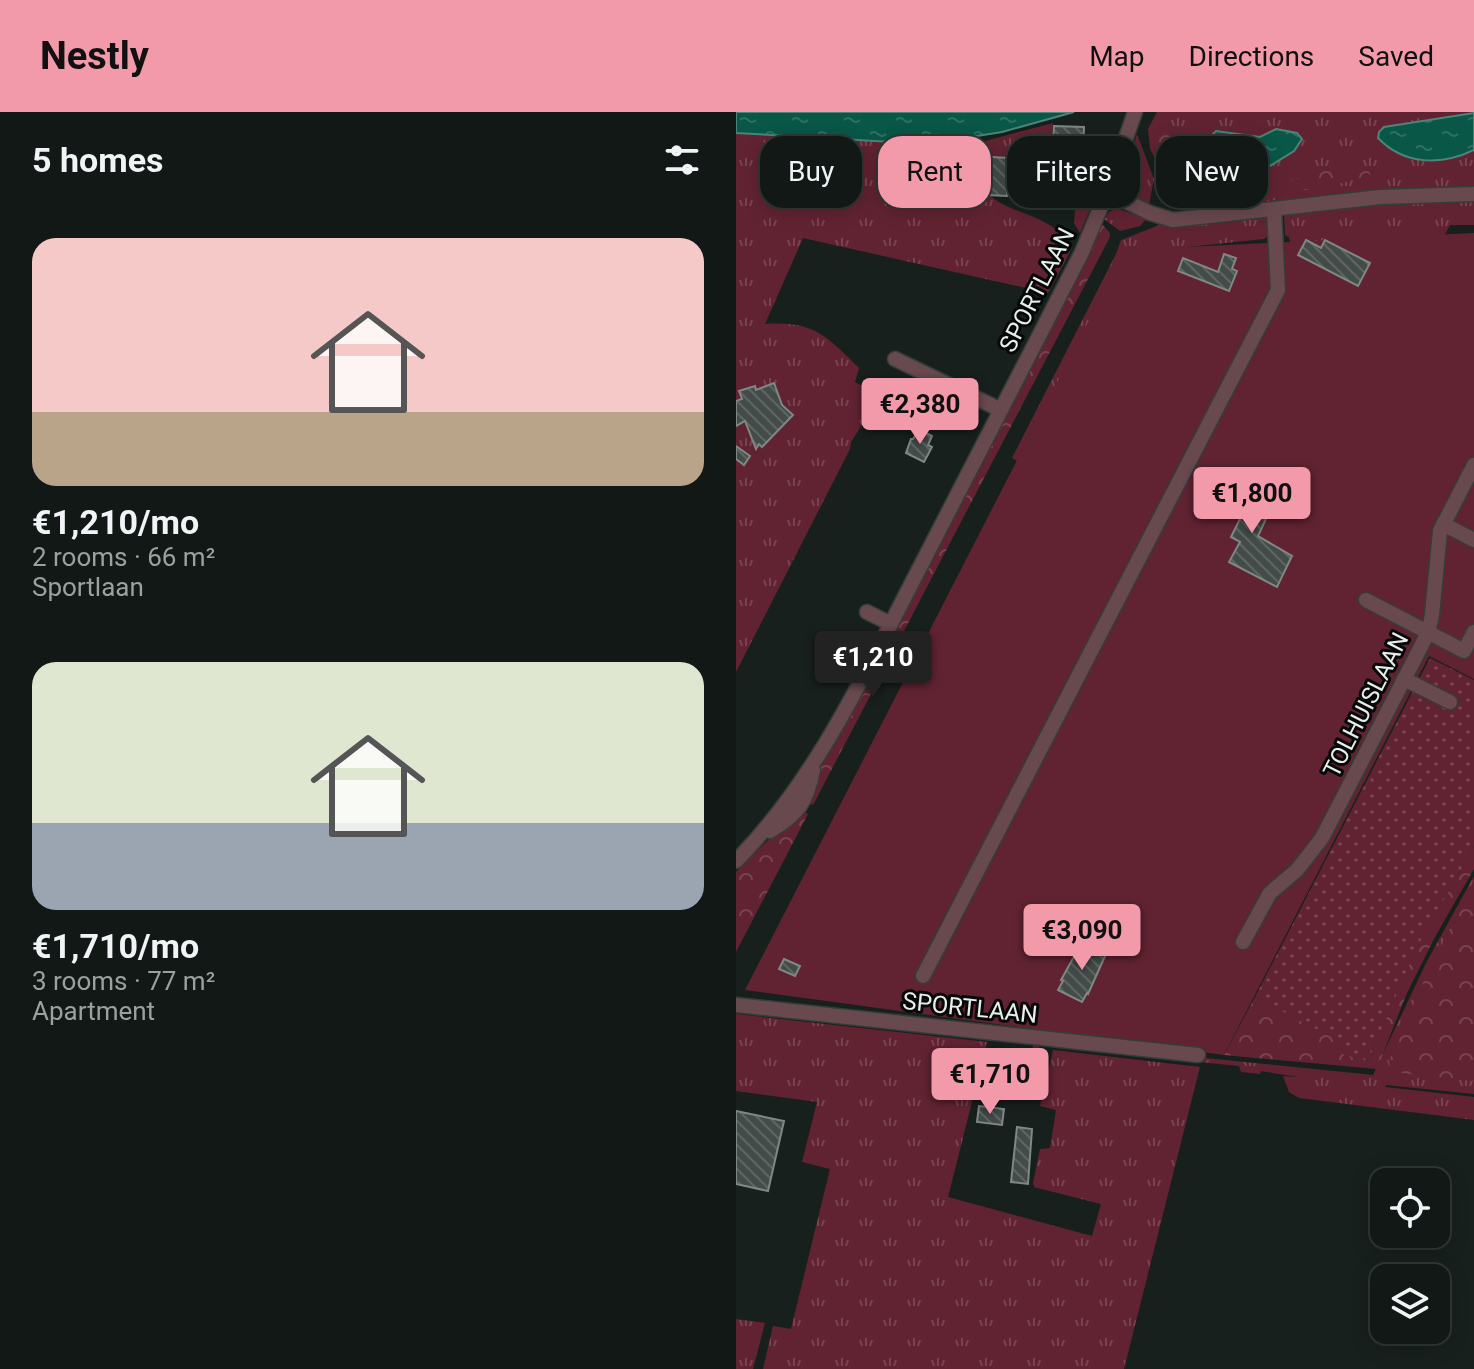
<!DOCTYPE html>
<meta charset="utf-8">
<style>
:root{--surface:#121816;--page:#1b211f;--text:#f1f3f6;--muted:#9ca0a1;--line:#313735;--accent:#f39aaa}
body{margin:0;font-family:Roboto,sans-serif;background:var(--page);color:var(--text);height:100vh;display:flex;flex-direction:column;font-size:30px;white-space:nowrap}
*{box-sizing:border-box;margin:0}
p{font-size:26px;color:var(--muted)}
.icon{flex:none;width:44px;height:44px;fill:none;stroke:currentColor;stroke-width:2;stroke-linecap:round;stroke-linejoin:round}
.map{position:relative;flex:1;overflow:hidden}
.sheet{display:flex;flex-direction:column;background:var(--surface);width:736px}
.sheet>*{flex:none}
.top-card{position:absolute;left:24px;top:24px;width:594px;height:72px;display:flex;gap:16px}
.fabs{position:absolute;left:634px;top:1056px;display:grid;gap:16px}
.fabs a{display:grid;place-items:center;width:80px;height:80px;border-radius:16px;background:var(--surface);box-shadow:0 4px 20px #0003,0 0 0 2px var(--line);font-size:40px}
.price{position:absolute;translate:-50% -68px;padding:0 18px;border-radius:8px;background:var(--accent);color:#111;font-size:26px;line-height:52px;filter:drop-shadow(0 2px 4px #0008)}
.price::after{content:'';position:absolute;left:50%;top:48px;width:24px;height:18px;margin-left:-12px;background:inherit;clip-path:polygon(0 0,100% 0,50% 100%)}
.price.current{background:#222;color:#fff}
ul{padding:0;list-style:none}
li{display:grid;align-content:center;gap:16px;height:424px;padding:0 32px}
li span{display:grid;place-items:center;height:248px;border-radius:24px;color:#555}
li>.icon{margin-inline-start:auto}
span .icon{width:144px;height:144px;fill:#fffc;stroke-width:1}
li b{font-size:34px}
h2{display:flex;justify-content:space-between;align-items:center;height:96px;padding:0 32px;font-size:34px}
.tag{padding:0 28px;border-radius:24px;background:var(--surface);box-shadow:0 4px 20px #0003,0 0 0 2px var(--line);font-size:28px;line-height:72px}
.tag.current{background:var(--accent);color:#111}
header{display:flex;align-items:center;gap:48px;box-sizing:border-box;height:112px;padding:0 40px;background:var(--accent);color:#111}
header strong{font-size:38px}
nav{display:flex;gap:44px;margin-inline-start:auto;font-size:28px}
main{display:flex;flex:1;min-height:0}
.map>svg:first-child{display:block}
.grass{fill:url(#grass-tufts)}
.forest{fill:url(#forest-crowns)}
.garden{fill:url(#garden-dots)}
.pitch{fill:#612332}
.water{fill:url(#water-ripples);stroke:#4c8478;stroke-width:2}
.building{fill:url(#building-back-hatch);stroke:#7e8885;stroke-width:2}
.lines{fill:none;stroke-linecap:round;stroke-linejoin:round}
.minor-casing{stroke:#353d3b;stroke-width:17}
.minor{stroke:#68494e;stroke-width:14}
.labels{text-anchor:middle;stroke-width:6;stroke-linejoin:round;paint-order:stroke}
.street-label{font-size:24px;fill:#e9eeec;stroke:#060908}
</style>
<header>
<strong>Nestly</strong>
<nav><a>Map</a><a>Directions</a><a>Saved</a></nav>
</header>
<main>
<section class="sheet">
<h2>5 homes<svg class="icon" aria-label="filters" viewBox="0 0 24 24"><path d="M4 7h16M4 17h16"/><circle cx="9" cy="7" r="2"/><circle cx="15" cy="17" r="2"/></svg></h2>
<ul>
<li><span style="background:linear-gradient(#f6c9c9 70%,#b9a48a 0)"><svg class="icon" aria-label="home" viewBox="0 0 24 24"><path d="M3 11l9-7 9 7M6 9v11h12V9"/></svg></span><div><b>€1,210/mo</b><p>2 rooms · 66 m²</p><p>Sportlaan</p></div></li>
<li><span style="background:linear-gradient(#dfe7d0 65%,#9aa5b1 0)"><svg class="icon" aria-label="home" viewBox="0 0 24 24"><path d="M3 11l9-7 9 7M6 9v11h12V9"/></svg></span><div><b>€1,710/mo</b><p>3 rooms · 77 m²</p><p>Apartment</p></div></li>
</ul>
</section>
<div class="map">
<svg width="738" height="1257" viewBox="0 0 738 1257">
<defs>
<pattern id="grass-tufts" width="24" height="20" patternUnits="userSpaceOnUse" patternTransform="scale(2)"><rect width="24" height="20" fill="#612332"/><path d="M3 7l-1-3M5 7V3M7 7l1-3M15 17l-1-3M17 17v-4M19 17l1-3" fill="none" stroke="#784350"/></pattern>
<pattern id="forest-crowns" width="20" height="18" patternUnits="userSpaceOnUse" patternTransform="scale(2)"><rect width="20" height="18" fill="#612332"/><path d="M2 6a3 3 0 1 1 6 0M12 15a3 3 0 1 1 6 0" fill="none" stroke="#784350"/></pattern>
<pattern id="garden-dots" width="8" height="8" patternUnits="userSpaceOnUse" patternTransform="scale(2)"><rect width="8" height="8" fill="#612332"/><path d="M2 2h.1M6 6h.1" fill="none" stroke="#784350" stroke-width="1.8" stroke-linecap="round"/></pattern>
<pattern id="water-ripples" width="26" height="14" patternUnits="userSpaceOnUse" patternTransform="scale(2)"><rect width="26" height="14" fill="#095747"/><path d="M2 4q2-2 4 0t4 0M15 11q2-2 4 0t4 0" fill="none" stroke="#2d6f62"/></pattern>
<pattern id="building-back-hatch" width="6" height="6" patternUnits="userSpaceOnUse" patternTransform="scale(2)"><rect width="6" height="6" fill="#434c49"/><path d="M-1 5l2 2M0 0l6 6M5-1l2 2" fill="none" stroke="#5e6663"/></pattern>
</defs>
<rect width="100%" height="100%" fill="#18201e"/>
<g class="grass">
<polygon points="421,0 738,0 730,2 738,3 738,79 719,77 461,94 412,17"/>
<path d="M317 11 314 46 239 45C244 102 284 91 321 118 327 123 330 133 334 140L312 181 67 126 29 212C78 209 89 223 123 256L119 270 144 284 115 330 114 337 0 560V21L191 32 237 26 238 32Z"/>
<polygon points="401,22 418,67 413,93 395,85 387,69"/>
<polygon points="385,25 344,121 338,111 339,99 366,61"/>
<polygon points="696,88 738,88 738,113 714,113 662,207 559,156 553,125 549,123 548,101 554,98"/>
<polygon points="383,97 410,107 404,114 384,119 368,107 374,99"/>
<polygon points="533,102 536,121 528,127 452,135 412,413 276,346 380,142 385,128 426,112"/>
<polygon points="738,764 738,982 650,973 649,975 738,985 738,1008 563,986 553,980 547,964 562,965 525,959 524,962 505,960 503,954 304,934 302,938 310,940 303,944 291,943 301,929 637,963 691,849"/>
<polygon points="0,902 251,930 212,1085 356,1124 365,1092 298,1075 297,1071 304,1037 314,1036 320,998 304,994 317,938 464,955 388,1257 27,1257 37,1214 55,1217 94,1057 66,1050 81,990 0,979"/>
<polygon points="0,1207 29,1211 17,1257 0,1257"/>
</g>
<g class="forest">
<polygon points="412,17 436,21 494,61 516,69 540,72 552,70 605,51 632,58 635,63 579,78 522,77 469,83 473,100 432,84 427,77 425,58 414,37"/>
<polygon points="366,112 374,121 374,125 77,693 71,689 83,656 109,612"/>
<polygon points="65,698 72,702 0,840 0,760 33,727 58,708"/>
<polygon points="738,734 738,757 699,825 671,881 641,957 488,943 519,885 610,932 607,942 632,949 681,834"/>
<polygon points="738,771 738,964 736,969 655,960 653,949 693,857"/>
</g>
<polygon class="garden" points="694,546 738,568 738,734 681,835 632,949 606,942 609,932 519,885"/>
<polygon class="pitch" points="738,121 738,567 693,544 488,943 9,878 389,138"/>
<g class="water">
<polygon points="0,0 338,0 266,20 191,32 0,21"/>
<path d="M738 1V38C705 54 668 53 642 26L643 20 648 15Z"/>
<path d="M540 17 561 21 566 27 558 39 534 54C511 51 487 46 474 25L480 19 524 25Z"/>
</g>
<g class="building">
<polygon points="318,14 348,15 346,65 331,65 333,31 317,30"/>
<polygon points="239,44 272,46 271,84 251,83 252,62 239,61"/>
<polygon points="293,65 332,66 331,85 292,84"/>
<polygon points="570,128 585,136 589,128 634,151 622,174 562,143"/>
<polygon points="488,142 500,146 496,157 501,159 493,179 442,159 447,146 482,160"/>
<polygon points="38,271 46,293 57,303 26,335 23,332 20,337 9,309 0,314 0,289 6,287 3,279 19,274 20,278"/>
<polygon points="183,317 196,324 192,333 196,335 188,350 170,341 175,327 177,327"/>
<polygon points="0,334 14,344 8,353 0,347"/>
<polygon points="483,367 536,394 522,424 556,444 541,475 493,450 504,430 495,425 506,403 473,386"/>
<polygon points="346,830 370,842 352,882 351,881 346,890 322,878 327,869 325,868"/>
<polygon points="48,847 64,854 59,864 43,857"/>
<polygon points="243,994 268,997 266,1013 241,1010"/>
<polygon points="0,999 48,1009 32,1079 0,1072"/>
<polygon points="281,1015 296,1017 292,1072 275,1070"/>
</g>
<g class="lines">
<g class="minor-casing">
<g id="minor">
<polyline points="371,80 414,101 437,108 644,85 738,82"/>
<polyline points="159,247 265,298"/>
<polyline points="707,412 738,428"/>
<polyline points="630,488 728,539 738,520"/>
<polyline points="131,500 155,512"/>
<polyline points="668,567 714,590"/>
<path d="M34 719C62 702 71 690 77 658"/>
<path d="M0 749C80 668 128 563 180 463 235 356 291 248 346 140L371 80 399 0"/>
<polyline points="507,830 534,781 561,758 586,726 692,521 696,503 704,419 738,353"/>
<polyline points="187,864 542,178 538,97"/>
<polyline points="0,893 462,943"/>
</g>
</g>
<use href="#minor" class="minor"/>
</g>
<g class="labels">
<g class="street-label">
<text transform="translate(301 178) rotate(-63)" y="8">SPORTLAAN</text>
<text transform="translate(630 593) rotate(-63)" y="8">TOLHUISLAAN</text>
<text transform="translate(234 896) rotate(6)" y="8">SPORTLAAN</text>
</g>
</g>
</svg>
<div class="fabs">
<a><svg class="icon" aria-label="locate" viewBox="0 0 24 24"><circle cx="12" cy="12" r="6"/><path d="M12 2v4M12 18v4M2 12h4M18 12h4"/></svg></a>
<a><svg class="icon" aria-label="layers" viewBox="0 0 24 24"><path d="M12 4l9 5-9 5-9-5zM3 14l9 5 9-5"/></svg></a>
</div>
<b class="price" style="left:184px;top:334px">€2,380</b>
<b class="price" style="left:516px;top:423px">€1,800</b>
<b class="price current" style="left:137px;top:587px">€1,210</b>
<b class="price" style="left:346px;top:860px">€3,090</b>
<b class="price" style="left:254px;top:1004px">€1,710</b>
<div class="top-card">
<a class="tag">Buy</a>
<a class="tag current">Rent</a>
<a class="tag">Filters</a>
<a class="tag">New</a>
</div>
</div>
</main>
